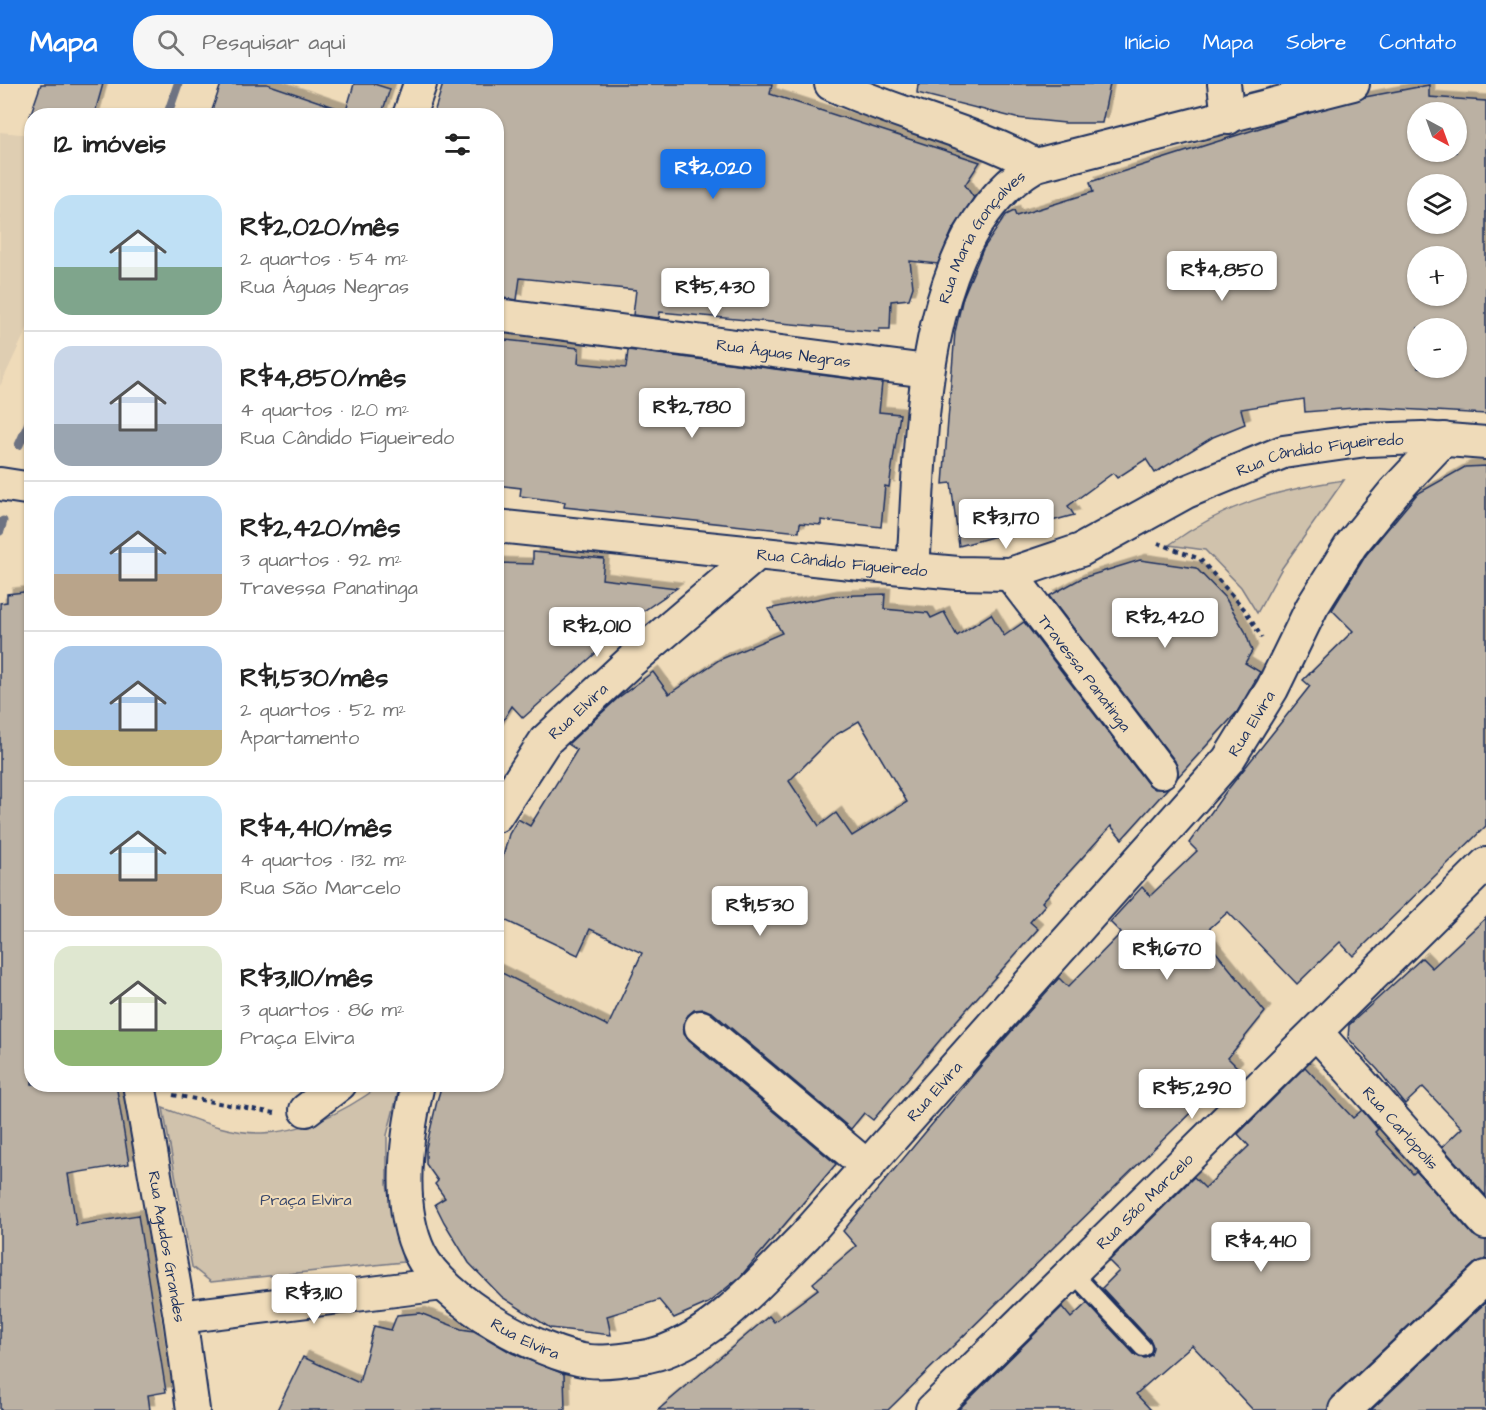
<!DOCTYPE html>
<html lang="pt">
<meta charset="utf-8">
<style>
:root{--surface:#fff;--page:#f6f6f6;--text:#222;--muted:#767676;--line:#e0e0e0;--accent:#1a73e8}
body{margin:0;font-family:"Architects Daughter",sans-serif;background:var(--page);color:var(--text);height:100vh;display:flex;flex-direction:column;font-size:22px;white-space:nowrap}
*{box-sizing:border-box;margin:0}
p{font-size:20px;color:var(--muted)}
.icon{flex:none;width:33px;height:33px;fill:none;stroke:currentColor;stroke-width:2;stroke-linecap:round;stroke-linejoin:round}
.map{position:relative;flex:1;overflow:hidden}
.details{position:absolute;left:24px;top:24px;width:480px;height:984px;display:flex;flex-direction:column;background:var(--surface);border-radius:24px;box-shadow:0 2px 4px #0004}
.details>*{flex:none}
.needle{width:39px;rotate:139deg}
.buttons{position:absolute;left:1407px;top:18px;display:grid;gap:12px}
.buttons a{display:grid;place-items:center;width:60px;height:60px;border-radius:50%;background:var(--surface);box-shadow:0 2px 4px #0004;font-size:30px}
.price{position:absolute;translate:-50% -51px;padding:0 14px;border-radius:6px;background:#fff;color:#222;font-size:20px;line-height:39px;filter:drop-shadow(0 2px 3px #0008)}
.price::after{content:'';position:absolute;left:50%;top:36px;width:18px;height:14px;margin-left:-9px;background:inherit;clip-path:polygon(0 0,100% 0,50% 100%)}
.price.on{background:var(--accent);color:#fff}
ul{padding:0;list-style:none}
li{display:flex;align-items:center;gap:18px;height:150px;padding:0 30px}
li+li{border-top:2px solid var(--line)}
li span{display:grid;place-items:center;flex:none;width:168px;height:120px;border-radius:18px;color:#555}
li>.icon{margin-inline-start:auto}
span .icon{width:72px;height:72px;fill:#fffc;stroke-width:1}
li b{font-size:26px}
h2{display:flex;justify-content:space-between;align-items:center;height:72px;padding:0 30px;font-size:26px}
header{display:flex;align-items:center;gap:36px;box-sizing:border-box;height:84px;padding:0 30px;background:var(--accent);color:#fff}
header strong{font-size:28px}
nav{display:flex;gap:33px;margin-inline-start:auto;font-size:21px}
.search{width:420px;height:54px;background:var(--page);display:flex;align-items:center;gap:15px;box-sizing:border-box;padding:0 21px;border-radius:24px;color:var(--muted);font-size:22px}
.map>svg:first-child{display:block}
.built{fill:#dfceb2}
.green{fill:#d0c2ac;stroke:#767885;stroke-width:1.5}
.lines{fill:none;stroke-linecap:round;stroke-linejoin:round}
.stream{stroke:#6e7382;stroke-width:9}
.building{fill:#bbb1a3;stroke:#1b2f5e;stroke-width:1.5;fill-rule:evenodd;filter:url(#shadow)}
.lane-casing{stroke:#1b2f5e;stroke-width:21}
.street-casing{stroke:#1b2f5e;stroke-width:36}
.path{stroke:#1b2f5e;stroke-width:4;stroke-dasharray:4.5 4.5;stroke-linecap:butt}
.lane{stroke:#efdbb9;stroke-width:16}
.street{stroke:#efdbb9;stroke-width:32}
.labels{text-anchor:middle;stroke-width:4.5;stroke-linejoin:round;paint-order:stroke}
.street-label{font-size:16px;fill:#1b2f5e;stroke:#efdbb9}
.park-label{font-size:16px;fill:#36456a;stroke:#efdbb9}
</style>
<header>
<strong>Mapa</strong>
<div class="search"><svg class="icon" aria-label="search" viewBox="0 0 24 24"><circle cx="10" cy="10" r="6"/><path d="M15 15l6 6"/></svg>Pesquisar aqui</div>
<nav><a>Início</a><a>Mapa</a><a>Sobre</a><a>Contato</a></nav>
</header>
<div class="map">
<svg width="1486" height="1326" viewBox="0 0 1486 1326">
<defs>
<filter id="shadow"><feDropShadow dx="5.5" dy="-5.5" stdDeviation="0" flood-color="#0004"/></filter>
</defs>
<rect width="100%" height="100%" fill="#efdbb9"/>
<filter id="ink" filterUnits="userSpaceOnUse"><feTurbulence type="fractalNoise" baseFrequency=".0167" numOctaves="2"/><feDisplacementMap in="SourceGraphic" scale="12" xChannelSelector="R" yChannelSelector="G"/><feConvolveMatrix kernelMatrix="1 2 1 2 8 2 1 2 1" color-interpolation-filters="sRGB"/></filter>
<g filter="url(#ink)">
<polygon class="built" points="0,48 31,51 32,234 0,302"/>
<g class="green">
<path d="M1344 396 1282 484 1257 529 1241 503 1205 466 1169 461C1225 420 1277 406 1344 396Z"/>
<path d="M381 1001H400L387 1051V1101L403 1178 211 1198 192 1183 163 1024C194 1035 229 1050 262 1049 305 1048 347 1026 381 1001Z"/>
</g>
<g class="lines">
<g class="stream">
<polyline points="167,32 178,0"/>
<polyline points="19,361 32,332"/>
<polyline points="0,447 3,437"/>
</g>
</g>
<g class="building">
<polygon points="41,0 103,0 94,32 30,32"/>
<polygon points="221,0 267,0 346,27 354,0 374,0 390,5 381,32 210,32"/>
<polygon points="443,0 772,0 770,10 980,78 965,101 974,114 952,147 938,180 910,177 913,203 909,215 891,217 890,245 879,245 879,248 660,228 659,234 633,231 636,206 520,194 517,216 496,213 496,32 433,32"/>
<polygon points="918,0 1110,0 1102,39 1065,39 1016,34 917,9"/>
<path d="M1429 1V13L1486 17V330L1366 323 1305 328 1304 315 1241 325 1245 340 1213 353 1155 389 1146 375 1117 394 1113 389 1068 422 1074 431 959 462 951 399 943 400 955 248 963 213 983 165 1006 131 1014 127 1016 132 1093 108 1090 98 1288 35 1365 13ZM1418 28H1456V68H1418ZM1418 100H1456V140H1418ZM1418 172H1456V212H1418ZM1418 244H1456V284H1418Z"/>
<polygon points="496,255 579,264 578,279 626,284 628,266 882,299 879,328 900,330 889,403 885,402 881,443 821,436 821,441 800,439 799,448 564,423 565,418 520,412 521,404 496,401"/>
<polygon points="1486,382 1486,742 1353,872 1340,858 1297,900 1228,828 1202,851 1265,928 1228,974 1237,983 888,1326 658,1326 769,1232 774,1238 818,1205 813,1199 856,1162 843,1147 984,978 1059,894 1068,903 1121,849 1110,838 1142,803 1150,812 1197,767 1189,759 1225,709 1310,602 1303,596 1353,547 1332,526 1366,471 1417,410 1465,383"/>
<polygon points="533,468 604,475 602,495 677,504 597,559 596,569 523,634 512,622 496,648 496,479 533,480"/>
<polygon points="1140,476 1196,484 1226,515 1245,547 1252,567 1245,579 1260,588 1237,628 1178,693 1175,677 1049,512 1082,494"/>
<polygon points="32,507 32,1000 116,1000 129,1080 68,1090 76,1141 138,1131 166,1308 148,1311 150,1326 0,1326 0,519 7,518 7,510"/>
<path d="M885 510 884 525 928 529 931 534 944 528 957 552 991 530 1004 552 1024 538 1147 699 1155 705 1168 704 1122 755 1111 742 1042 818 1045 821 1030 838 1038 845 950 944 873 1036 864 1029 851 1045 713 929 704 925 694 926 688 931 683 940 684 950 689 957 836 1080 741 1192 708 1219 674 1234 659 1216 607 1232 611 1251 550 1244 502 1213 469 1179 444 1138 435 1120 445 1114 435 1100 438 1097 426 1080V1064L437 1017 442 1000H496V886L608 942 642 869 590 845 578 871 496 832V798L509 750 518 735 530 742 577 666 568 660 618 614 653 588 669 610 719 576 782 549 768 525 832 512ZM859 637 907 718 852 752 836 729 819 742 789 697 834 652Z"/>
<polygon points="1486,834 1486,1112 1442,1063 1462,1044 1423,1003 1405,1020 1378,986 1348,954 1349,941 1422,874 1432,884"/>
<polygon points="1305,983 1353,1034 1362,1026 1378,1045 1375,1048 1413,1090 1416,1087 1473,1151 1486,1156 1486,1176 1474,1180 1333,1313 1328,1326 1253,1326 1192,1261 1136,1310 1151,1326 958,1326 1062,1223 1071,1234 1087,1219 1135,1271 1145,1274 1151,1271 1153,1262 1151,1257 1102,1204 1119,1187 1109,1177 1194,1093 1205,1104 1249,1062 1238,1050"/>
<polygon points="1486,1218 1486,1326 1371,1326"/>
<polygon points="420,1229 461,1245 474,1247 512,1269 564,1290 565,1326 277,1326 303,1273 359,1299 374,1242 391,1246 397,1231"/>
</g>
<g class="lines">
<g class="lane-casing">
<polyline id="lane" points="1072,1188 1143,1264"/>
</g>
<g class="street-casing">
<g id="street">
<path d="M831 0C898 31 971 46 1036 81"/>
<polyline points="1224,0 1228,34"/>
<polyline points="409,32 420,0"/>
<path id="s1" d="M496 231 927 287"/>
<polyline points="0,400 32,405"/>
<path id="s2" d="M496 442 870 481 958 489 1010 490 1081 466 1186 408 1283 368 1366 356 1422 354 1486 359"/>
<path id="s3" d="M913 485C922 363 915 151 1036 81L1353 0"/>
<path id="s4" d="M1010 490 1161 688"/>
<path id="s5" d="M496 732 545 657 630 578 758 469"/>
<polyline points="701,943 868,1083"/>
<path id="s6" d="M1316 948 1486 1139"/>
<path id="s7" d="M139 1000 180 1233 193 1326"/>
<path id="s8" d="M418 1000C406 1052 396 1121 420 1170 443 1216 539 1271 589 1277 606 1279 631 1275 648 1272 710 1259 762 1195 805 1152L1228 676 1272 605 1312 523 1351 461 1394 408 1444 355"/>
<polyline points="306,1026 340,1000"/>
<polyline points="180,1233 443,1200"/>
<path id="s9" d="M932 1326 1486 780"/>
<polyline points="1345,1326 1486,1193"/>
</g>
</g>
<g class="path">
<polyline points="1158,459 1200,475 1245,526 1262,554"/>
<polyline points="173,1011 275,1029"/>
</g>
<use href="#lane" class="lane"/>
<use href="#street" class="street"/>
</g>
</g>
<g class="labels">
<g class="street-label">
<text dy="6" stroke="none"><textPath href="#s3" startOffset="346">Rua Maria Gonçalves</textPath></text>
<text dy="6" stroke="none"><textPath href="#s1" startOffset="290">Rua Águas Negras</textPath></text>
<text dy="6" stroke="none"><textPath href="#s2" startOffset="852">Rua Cândido Figueiredo</textPath></text>
<text dy="6" stroke="none"><textPath href="#s2" startOffset="348">Rua Cândido Figueiredo</textPath></text>
<text dy="6" stroke="none"><textPath href="#s4" startOffset="124">Travessa Panatinga</textPath></text>
<text dy="6" stroke="none"><textPath href="#s5" startOffset="134">Rua Elvira</textPath></text>
<text dy="6" stroke="none"><textPath href="#s8" startOffset="1318">Rua Elvira</textPath></text>
<text dy="6" stroke="none"><textPath href="#s8" startOffset="832">Rua Elvira</textPath></text>
<text dy="6" stroke="none"><textPath href="#s6" startOffset="128">Rua Carlópolis</textPath></text>
<text dy="6" stroke="none"><textPath href="#s9" startOffset="298">Rua São Marcelo</textPath></text>
<text dy="6" stroke="none"><textPath href="#s7" startOffset="165">Rua Agudos Grandes</textPath></text>
<text dy="6" stroke="none"><textPath href="#s8" startOffset="310">Rua Elvira</textPath></text>
</g>
<g class="park-label">
<text x="306" y="1121">Praça Elvira</text>
</g>
</g>
</svg>
<div class="buttons">
<a><svg class="needle" viewBox="-14 -14 28 28"><path d="M0-13l5 13h-10z" fill="#e53935"/><path d="M0 13l5-13h-10z" fill="#767676"/></svg></a>
<a><svg class="icon" aria-label="layers" viewBox="0 0 24 24"><path d="M12 4l9 5-9 5-9-5zM3 14l9 5 9-5"/></svg></a>
<a>+</a>
<a>−</a>
</div>
<b class="price on" style="left:713px;top:116px">R$2,020</b>
<b class="price" style="left:1222px;top:218px">R$4,850</b>
<b class="price" style="left:715px;top:235px">R$5,430</b>
<b class="price" style="left:692px;top:355px">R$2,780</b>
<b class="price" style="left:1006px;top:466px">R$3,170</b>
<b class="price" style="left:1165px;top:565px">R$2,420</b>
<b class="price" style="left:597px;top:574px">R$2,010</b>
<b class="price" style="left:760px;top:853px">R$1,530</b>
<b class="price" style="left:1167px;top:897px">R$1,670</b>
<b class="price" style="left:1192px;top:1036px">R$5,290</b>
<b class="price" style="left:1261px;top:1189px">R$4,410</b>
<b class="price" style="left:314px;top:1241px">R$3,110</b>
<section class="details">
<h2>12 imóveis<svg class="icon" aria-label="filters" viewBox="0 0 24 24"><path d="M4 7h16M4 17h16"/><circle cx="9" cy="7" r="2"/><circle cx="15" cy="17" r="2"/></svg></h2>
<ul>
<li><span style="background:linear-gradient(#bfe0f5 60%,#7fa58c 0)"><svg class="icon" aria-label="home" viewBox="0 0 24 24"><path d="M3 11l9-7 9 7M6 9v11h12V9"/></svg></span><div><b>R$2,020/mês</b><p>2 quartos · 54 m²</p><p>Rua Águas Negras</p></div></li>
<li><span style="background:linear-gradient(#c9d6e8 65%,#9aa5b1 0)"><svg class="icon" aria-label="home" viewBox="0 0 24 24"><path d="M3 11l9-7 9 7M6 9v11h12V9"/></svg></span><div><b>R$4,850/mês</b><p>4 quartos · 120 m²</p><p>Rua Cândido Figueiredo</p></div></li>
<li><span style="background:linear-gradient(#a9c7e8 65%,#b9a48a 0)"><svg class="icon" aria-label="home" viewBox="0 0 24 24"><path d="M3 11l9-7 9 7M6 9v11h12V9"/></svg></span><div><b>R$2,420/mês</b><p>3 quartos · 92 m²</p><p>Travessa Panatinga</p></div></li>
<li><span style="background:linear-gradient(#a9c7e8 70%,#c2b280 0)"><svg class="icon" aria-label="home" viewBox="0 0 24 24"><path d="M3 11l9-7 9 7M6 9v11h12V9"/></svg></span><div><b>R$1,530/mês</b><p>2 quartos · 52 m²</p><p>Apartamento</p></div></li>
<li><span style="background:linear-gradient(#bfe0f5 65%,#b9a48a 0)"><svg class="icon" aria-label="home" viewBox="0 0 24 24"><path d="M3 11l9-7 9 7M6 9v11h12V9"/></svg></span><div><b>R$4,410/mês</b><p>4 quartos · 132 m²</p><p>Rua São Marcelo</p></div></li>
<li><span style="background:linear-gradient(#dfe7d0 70%,#8fb573 0)"><svg class="icon" aria-label="home" viewBox="0 0 24 24"><path d="M3 11l9-7 9 7M6 9v11h12V9"/></svg></span><div><b>R$3,110/mês</b><p>3 quartos · 86 m²</p><p>Praça Elvira</p></div></li>
</ul>
</section>
</div>
